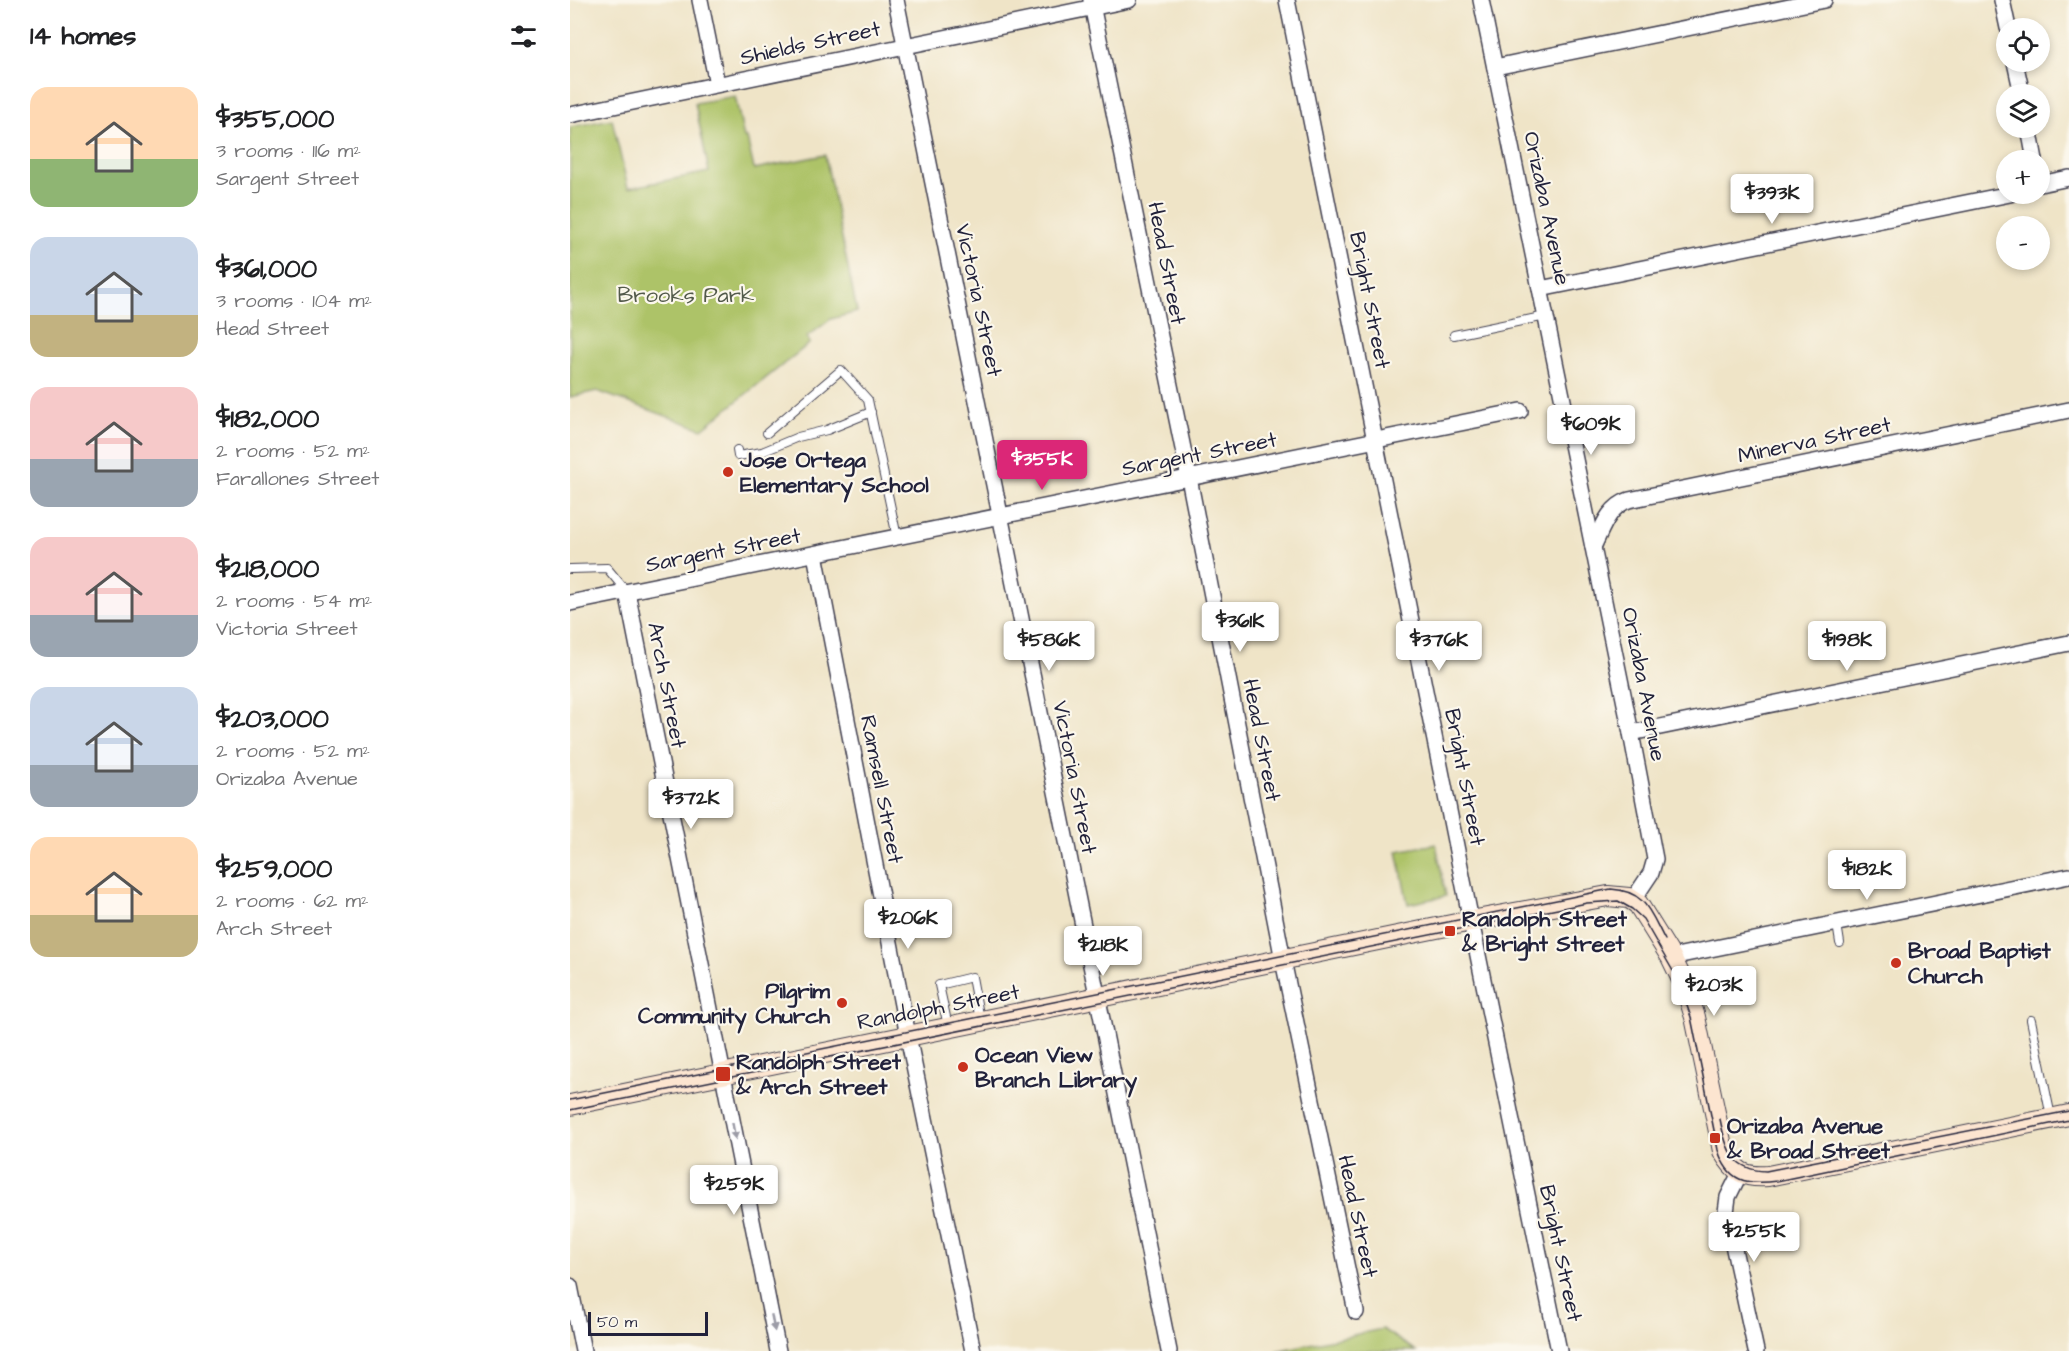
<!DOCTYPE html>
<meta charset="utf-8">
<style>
:root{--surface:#fff;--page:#f2f2f2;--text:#202124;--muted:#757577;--accent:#db2777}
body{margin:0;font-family:"Architects Daughter",sans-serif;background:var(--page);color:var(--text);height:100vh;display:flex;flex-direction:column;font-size:22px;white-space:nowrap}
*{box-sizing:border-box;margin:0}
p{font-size:20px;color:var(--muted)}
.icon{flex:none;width:33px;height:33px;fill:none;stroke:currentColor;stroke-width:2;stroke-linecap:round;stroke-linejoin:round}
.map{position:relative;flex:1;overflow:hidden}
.details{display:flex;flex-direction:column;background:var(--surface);width:570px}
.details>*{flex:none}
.controls{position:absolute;left:1426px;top:18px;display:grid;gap:12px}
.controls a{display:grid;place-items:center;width:54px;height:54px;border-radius:50%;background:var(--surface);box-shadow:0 3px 9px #0003;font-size:30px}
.scale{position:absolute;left:18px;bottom:15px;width:120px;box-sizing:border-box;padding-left:6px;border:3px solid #22223b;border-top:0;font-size:16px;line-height:21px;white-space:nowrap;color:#22223b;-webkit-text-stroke:4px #fbf7ec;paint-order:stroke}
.price{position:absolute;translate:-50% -51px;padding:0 14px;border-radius:6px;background:#fff;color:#222;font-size:20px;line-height:39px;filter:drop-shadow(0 2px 3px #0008)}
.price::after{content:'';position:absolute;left:50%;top:36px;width:18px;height:14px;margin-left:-9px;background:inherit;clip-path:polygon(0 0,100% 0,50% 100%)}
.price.on{background:var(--accent);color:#fff}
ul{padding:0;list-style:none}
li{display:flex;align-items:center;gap:18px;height:150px;padding:0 30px}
li span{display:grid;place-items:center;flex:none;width:168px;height:120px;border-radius:18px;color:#555}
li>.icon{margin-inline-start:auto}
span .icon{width:72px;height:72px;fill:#fffc;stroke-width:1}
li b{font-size:26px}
h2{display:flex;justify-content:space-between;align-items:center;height:72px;padding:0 30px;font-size:26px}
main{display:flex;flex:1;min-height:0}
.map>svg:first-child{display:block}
.green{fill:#adc368;stroke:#687252;stroke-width:1.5}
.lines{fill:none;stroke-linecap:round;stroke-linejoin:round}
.lane-casing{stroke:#413f50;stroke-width:10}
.street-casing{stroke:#413f50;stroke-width:18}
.secondary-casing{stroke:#413f50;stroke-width:22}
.lane{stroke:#fff;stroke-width:8}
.street{stroke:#fff;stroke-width:15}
.secondary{stroke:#fce5d0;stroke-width:20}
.tram{stroke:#22223b;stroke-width:1.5}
.oneway{fill:#9c9ca7}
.poi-dot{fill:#c8321e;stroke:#fbf7ec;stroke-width:2}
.labels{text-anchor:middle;stroke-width:4.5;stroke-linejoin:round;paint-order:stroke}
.street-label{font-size:22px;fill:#22223b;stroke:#fbf7ec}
.park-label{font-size:22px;fill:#535a4b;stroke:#fbf7ec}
.poi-label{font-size:22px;font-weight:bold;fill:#22223b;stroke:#fbf7ec;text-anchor:start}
</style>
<main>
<section class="details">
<h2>14 homes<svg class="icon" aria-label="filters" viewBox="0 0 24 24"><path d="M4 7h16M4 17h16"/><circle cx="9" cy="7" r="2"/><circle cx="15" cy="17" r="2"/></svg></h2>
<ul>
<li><span style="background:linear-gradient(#ffd9b3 60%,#8fb573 0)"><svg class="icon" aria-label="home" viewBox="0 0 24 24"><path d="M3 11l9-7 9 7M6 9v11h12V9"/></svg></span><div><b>$355,000</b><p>3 rooms · 116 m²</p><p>Sargent Street</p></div></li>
<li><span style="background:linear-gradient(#c9d6e8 65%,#c2b280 0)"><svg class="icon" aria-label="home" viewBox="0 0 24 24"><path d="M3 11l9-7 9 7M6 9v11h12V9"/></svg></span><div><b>$361,000</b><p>3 rooms · 104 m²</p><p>Head Street</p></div></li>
<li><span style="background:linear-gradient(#f6c9c9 60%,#9aa5b1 0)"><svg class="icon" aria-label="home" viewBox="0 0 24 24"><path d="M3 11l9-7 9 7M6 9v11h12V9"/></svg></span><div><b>$182,000</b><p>2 rooms · 52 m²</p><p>Farallones Street</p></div></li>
<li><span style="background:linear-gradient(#f6c9c9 65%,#9aa5b1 0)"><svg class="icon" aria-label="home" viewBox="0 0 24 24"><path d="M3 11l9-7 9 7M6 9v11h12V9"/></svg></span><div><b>$218,000</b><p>2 rooms · 54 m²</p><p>Victoria Street</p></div></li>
<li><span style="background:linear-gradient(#c9d6e8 65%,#9aa5b1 0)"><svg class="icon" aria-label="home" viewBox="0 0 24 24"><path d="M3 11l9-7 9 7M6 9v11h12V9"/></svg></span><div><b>$203,000</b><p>2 rooms · 52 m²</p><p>Orizaba Avenue</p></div></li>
<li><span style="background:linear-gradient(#ffd9b3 65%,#c2b280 0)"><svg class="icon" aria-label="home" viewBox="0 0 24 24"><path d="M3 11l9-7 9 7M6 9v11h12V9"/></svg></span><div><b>$259,000</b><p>2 rooms · 62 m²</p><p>Arch Street</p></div></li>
</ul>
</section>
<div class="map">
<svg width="1499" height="1351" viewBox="0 0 1499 1351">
<rect width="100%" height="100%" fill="#fbf7ec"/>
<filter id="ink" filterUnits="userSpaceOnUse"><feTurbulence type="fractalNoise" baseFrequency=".0167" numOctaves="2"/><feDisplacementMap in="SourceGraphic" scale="12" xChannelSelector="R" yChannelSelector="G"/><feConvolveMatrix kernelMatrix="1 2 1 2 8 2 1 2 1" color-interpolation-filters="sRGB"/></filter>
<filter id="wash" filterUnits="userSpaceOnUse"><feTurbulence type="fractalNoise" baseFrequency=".008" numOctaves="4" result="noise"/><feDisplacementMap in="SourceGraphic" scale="24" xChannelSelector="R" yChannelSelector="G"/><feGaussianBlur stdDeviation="1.35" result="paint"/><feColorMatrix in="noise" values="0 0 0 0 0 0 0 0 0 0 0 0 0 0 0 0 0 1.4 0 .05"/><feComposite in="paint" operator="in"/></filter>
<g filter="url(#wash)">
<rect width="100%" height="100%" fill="#efe4c7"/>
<g class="green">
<polygon points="165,96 174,138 177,138 184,169 255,155 287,312 261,319 237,337 240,343 132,429 27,391 0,397 0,127 42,119 58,188 139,172 125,103"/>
<polygon points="866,844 876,896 838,904 827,851"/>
<polygon points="812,1329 846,1351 706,1351"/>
</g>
</g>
<g filter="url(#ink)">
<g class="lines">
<g class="lane-casing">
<g id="lane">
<polyline points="884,335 976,316"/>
<polyline points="197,433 271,370 298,400 327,537"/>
<polyline points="167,450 168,456 192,452 228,437 257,430 301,412"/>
<polyline points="0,569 37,568 57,592"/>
<polyline points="1267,924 1270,943"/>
<polyline points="1461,1020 1481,1117"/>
<polyline points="378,1026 369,985 402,977 410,1020"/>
</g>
</g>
<g class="street-casing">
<g id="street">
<polyline points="130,0 147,84"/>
<polyline points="326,0 599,1351"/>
<polyline points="521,0 619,478 714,965 786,1312"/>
<polyline points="717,0 902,926 989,1351"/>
<polyline points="911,0 1061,733 1085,859 1081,873 1063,900"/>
<polyline points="1432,0 1438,28"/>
<polyline points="1445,62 1452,94"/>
<polyline points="925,67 1254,0"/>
<polyline points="0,115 559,0"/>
<polyline points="1459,128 1465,160"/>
<polyline points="1470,184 1499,178"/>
<polyline points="970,289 1440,194"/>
<path d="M1023 547C1032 529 1038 507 1059 500L1499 410"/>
<polyline points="245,554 339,1041 403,1351"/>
<polyline points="57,592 208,1351"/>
<polyline points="0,603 950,411"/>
<polyline points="1061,733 1499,643"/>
<polyline points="1101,957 1499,876"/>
<polyline points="1170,1173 1158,1197 1156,1212 1186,1351"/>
<polyline points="0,1286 13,1351"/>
</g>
</g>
<g class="secondary-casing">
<path id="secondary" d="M0 1105 901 921 1038 896 1059 898 1068 904 1101 957 1116 988 1125 1017 1153 1151C1165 1172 1174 1178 1198 1176L1499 1115"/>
</g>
<use href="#lane" class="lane"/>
<use href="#street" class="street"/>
<use href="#secondary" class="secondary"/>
<g class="tram">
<path d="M0 1100 1041 889C1076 891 1080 912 1095 940"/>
<path d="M0 1110 1017 903 1048 901 1062 909 1073 919 1107 978 1121 1017 1148 1150C1158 1182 1176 1185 1207 1181L1499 1120"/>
<path d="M1150 1119C1156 1149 1162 1170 1196 1171L1499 1111"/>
</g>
</g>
<defs><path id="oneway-solid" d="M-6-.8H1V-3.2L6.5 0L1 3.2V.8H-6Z" transform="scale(1.5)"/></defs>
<g class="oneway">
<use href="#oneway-solid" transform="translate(164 1131) rotate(79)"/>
<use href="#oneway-solid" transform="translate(203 1323) rotate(79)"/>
</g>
</g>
<g class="poi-dot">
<circle cx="158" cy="472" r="6"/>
<rect x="874" y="925" width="12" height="12" rx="3"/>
<circle cx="1326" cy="963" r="6"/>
<circle cx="272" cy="1003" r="6"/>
<circle cx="393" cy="1067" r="6"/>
<rect x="145" y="1066" width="16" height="16" rx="3"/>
<rect x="1139" y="1132" width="12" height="12" rx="3"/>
</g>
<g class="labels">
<g class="street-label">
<text transform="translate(240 42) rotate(-12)" y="8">Shields Street</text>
<text transform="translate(978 208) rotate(78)" y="8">Orizaba Avenue</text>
<text transform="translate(598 263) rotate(79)" y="8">Head Street</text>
<text transform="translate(410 300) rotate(78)" y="8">Victoria Street</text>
<text transform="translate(801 300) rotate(79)" y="8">Bright Street</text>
<text transform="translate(1244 439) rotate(-12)" y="8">Minerva Street</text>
<text transform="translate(629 453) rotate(-11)" y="8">Sargent Street</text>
<text transform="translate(153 549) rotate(-11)" y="8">Sargent Street</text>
<text transform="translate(1075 684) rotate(79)" y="8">Orizaba Avenue</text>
<text transform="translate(98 685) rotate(79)" y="8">Arch Street</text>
<text transform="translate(693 740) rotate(79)" y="8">Head Street</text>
<text transform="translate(506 777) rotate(79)" y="8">Victoria Street</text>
<text transform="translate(896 777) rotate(79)" y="8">Bright Street</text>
<text transform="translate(313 789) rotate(79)" y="8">Ramsell Street</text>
<text transform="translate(368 1006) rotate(-11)" y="8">Randolph Street</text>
<text transform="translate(789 1216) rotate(78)" y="8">Head Street</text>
<text transform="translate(992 1253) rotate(78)" y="8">Bright Street</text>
</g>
<g class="park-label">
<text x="116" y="302">Brooks Park</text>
</g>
<g class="poi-label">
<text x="170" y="467">Jose Ortega<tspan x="170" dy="25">Elementary School</tspan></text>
<text x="892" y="926">Randolph Street<tspan x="892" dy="25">&amp; Bright Street</tspan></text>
<text x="1338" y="958">Broad Baptist<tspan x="1338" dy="25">Church</tspan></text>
<text x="260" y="998" text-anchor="end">Pilgrim<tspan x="260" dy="25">Community Church</tspan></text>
<text x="405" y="1062">Ocean View<tspan x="405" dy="25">Branch Library</tspan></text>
<text x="166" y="1069">Randolph Street<tspan x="166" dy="25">&amp; Arch Street</tspan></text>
<text x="1157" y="1133">Orizaba Avenue<tspan x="1157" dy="25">&amp; Broad Street</tspan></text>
</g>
</g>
</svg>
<div class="controls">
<a><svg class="icon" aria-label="locate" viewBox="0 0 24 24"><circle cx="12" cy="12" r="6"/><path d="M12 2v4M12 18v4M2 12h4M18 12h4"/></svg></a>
<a><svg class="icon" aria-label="layers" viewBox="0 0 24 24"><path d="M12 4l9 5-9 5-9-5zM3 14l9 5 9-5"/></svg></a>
<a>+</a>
<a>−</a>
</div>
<div class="scale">50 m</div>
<b class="price" style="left:1202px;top:225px">$393K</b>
<b class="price" style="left:1021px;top:456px">$609K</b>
<b class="price on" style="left:472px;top:491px">$355K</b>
<b class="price" style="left:670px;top:653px">$361K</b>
<b class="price" style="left:479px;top:672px">$586K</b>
<b class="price" style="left:869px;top:672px">$376K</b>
<b class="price" style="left:1277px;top:672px">$198K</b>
<b class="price" style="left:121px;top:830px">$372K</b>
<b class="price" style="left:1297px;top:901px">$182K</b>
<b class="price" style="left:338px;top:950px">$206K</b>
<b class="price" style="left:533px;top:977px">$218K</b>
<b class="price" style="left:1144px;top:1017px">$203K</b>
<b class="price" style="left:164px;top:1216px">$259K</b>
<b class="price" style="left:1184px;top:1263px">$255K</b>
</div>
</main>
